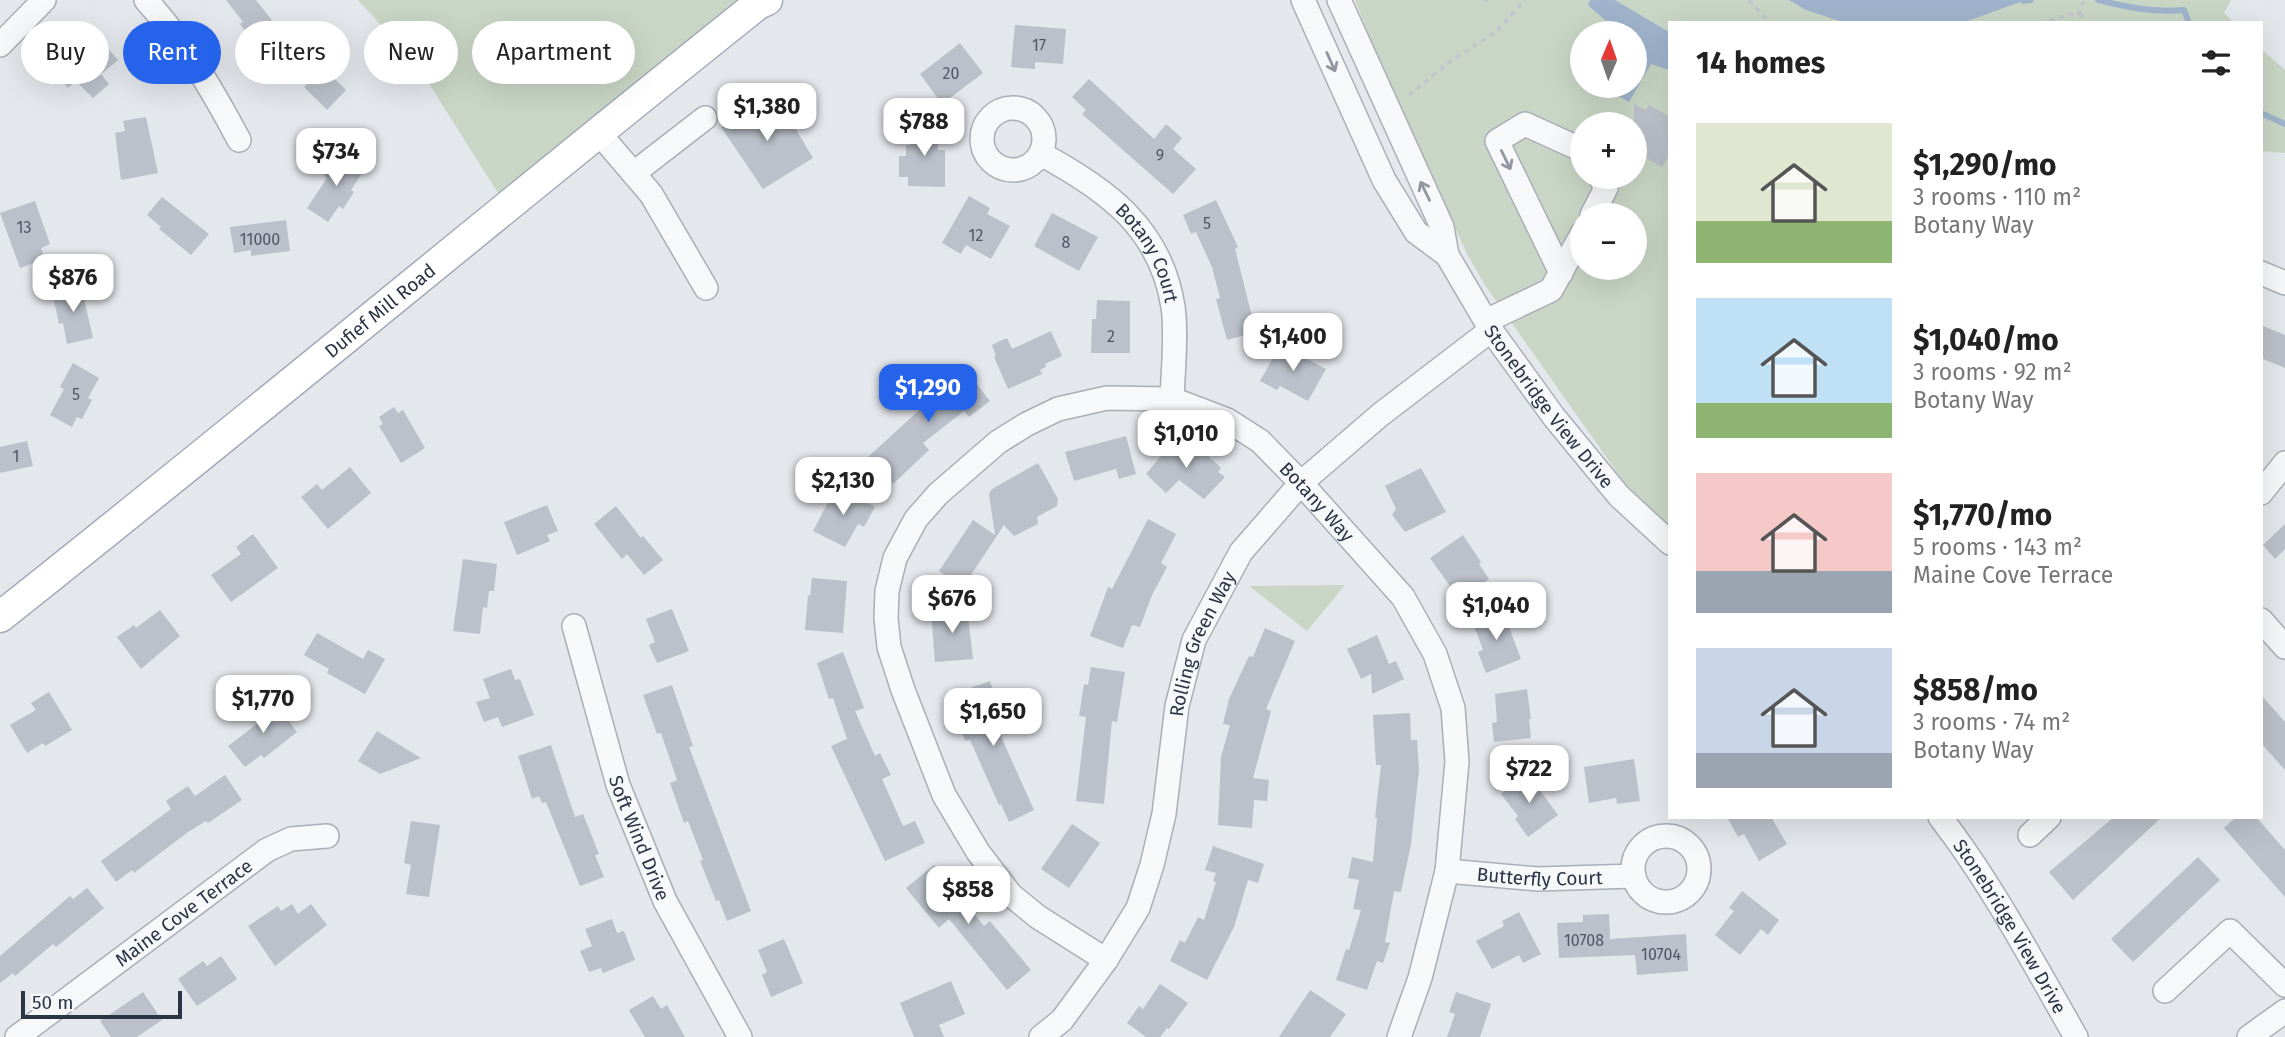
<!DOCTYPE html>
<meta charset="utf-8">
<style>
:root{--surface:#fff;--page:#f6f6f6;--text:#222;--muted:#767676;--accent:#2563eb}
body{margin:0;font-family:"Fira Sans",sans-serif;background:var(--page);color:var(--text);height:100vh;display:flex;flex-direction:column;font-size:26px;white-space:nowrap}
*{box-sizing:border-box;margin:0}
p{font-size:23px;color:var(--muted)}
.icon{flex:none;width:38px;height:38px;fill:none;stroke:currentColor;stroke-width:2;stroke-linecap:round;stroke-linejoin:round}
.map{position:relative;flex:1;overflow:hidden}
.side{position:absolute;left:1668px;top:21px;width:595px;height:798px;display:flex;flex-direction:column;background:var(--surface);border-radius:0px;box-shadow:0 7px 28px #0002}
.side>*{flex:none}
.hud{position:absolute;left:21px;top:21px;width:665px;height:63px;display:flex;gap:14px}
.needle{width:46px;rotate:2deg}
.fabs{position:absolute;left:1570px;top:21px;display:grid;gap:14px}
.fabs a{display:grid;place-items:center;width:77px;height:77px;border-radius:50%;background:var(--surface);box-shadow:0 7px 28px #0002;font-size:35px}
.scale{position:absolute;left:21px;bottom:18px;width:161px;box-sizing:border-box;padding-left:7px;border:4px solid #2b3445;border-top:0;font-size:19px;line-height:24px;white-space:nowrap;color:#2b3445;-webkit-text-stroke:5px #f4f6f9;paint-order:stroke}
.price{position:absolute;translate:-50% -60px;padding:0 16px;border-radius:14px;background:#fff;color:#222;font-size:23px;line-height:46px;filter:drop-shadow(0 2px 4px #0008)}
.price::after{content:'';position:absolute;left:50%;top:42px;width:21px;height:16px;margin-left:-10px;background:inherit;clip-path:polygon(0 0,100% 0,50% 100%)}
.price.on{background:var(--accent);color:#fff}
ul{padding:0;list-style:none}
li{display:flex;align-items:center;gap:21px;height:175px;padding:0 28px}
li span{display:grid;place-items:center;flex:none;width:196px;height:140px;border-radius:0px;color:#555}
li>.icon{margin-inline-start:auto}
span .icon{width:84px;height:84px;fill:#fffc;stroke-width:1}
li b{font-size:30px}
h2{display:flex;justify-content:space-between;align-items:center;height:84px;padding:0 28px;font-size:30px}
.chip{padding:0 24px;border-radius:32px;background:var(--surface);box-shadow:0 7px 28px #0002;font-size:24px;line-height:63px}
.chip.on{background:var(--accent);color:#fff}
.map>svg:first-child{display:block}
.green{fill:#c9d6c5;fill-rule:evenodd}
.water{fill:#9fb4cc}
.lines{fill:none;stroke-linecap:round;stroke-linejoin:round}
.stream{stroke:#9fb4cc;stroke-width:6}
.building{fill:#bbc0ca}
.minor-casing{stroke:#a9aeb7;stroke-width:26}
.major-casing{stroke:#a3abb8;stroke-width:33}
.path{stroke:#c2c5cb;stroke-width:3.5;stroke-dasharray:5 5;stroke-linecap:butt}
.minor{stroke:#f7f8fa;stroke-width:23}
.major{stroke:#fff;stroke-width:30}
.oneway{stroke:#9196a0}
.labels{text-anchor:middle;stroke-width:6;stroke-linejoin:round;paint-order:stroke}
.number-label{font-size:16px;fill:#4f5766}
.street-label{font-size:19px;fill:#2b3445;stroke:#f4f6f9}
</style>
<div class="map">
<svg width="2285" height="1037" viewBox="0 0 2285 1037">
<rect width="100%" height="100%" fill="#e4e7ec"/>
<g class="green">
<polygon points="358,0 762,0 506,206 418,66"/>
<path d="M1355 0H2231L2224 13 2234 23H1670L1669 526 1628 488 1485 285 1467 254 1383 70ZM1582 33H1634V86H1582ZM1582 124H1634V177H1582ZM1582 215H1634V268H1582Z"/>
<polygon points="2261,49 2285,70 2285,153 2261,151"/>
<polygon points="1345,585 1307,631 1249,586"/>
</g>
<g class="water">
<polygon points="1590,0 1615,0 1669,32 1669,70 1651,64 1629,102 1600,86 1634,86 1634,33 1600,33 1607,22 1588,5"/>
<polygon points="1789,0 2022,0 2023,1 1962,23 1846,23 1806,10"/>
</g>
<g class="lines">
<g class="stream">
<path d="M2098 0C2127 7 2154 13 2184 10L2189 23"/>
<polyline points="2023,1 2031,0"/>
<polyline points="2261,113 2285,124"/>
</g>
</g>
<g class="building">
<polygon points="226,0 256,0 302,59 307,54 317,63 326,54 340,68 332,76 346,90 327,110 304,87 307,84 271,49 264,55 240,24 243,22"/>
<polygon points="1015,25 1066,29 1063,64 1035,62 1035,69 1011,67"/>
<polygon points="95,33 118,60 101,74 109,84 93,98 76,81 68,88 52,69"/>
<polygon points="960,43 983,73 942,104 920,74"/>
<polygon points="1089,79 1154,139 1166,124 1182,138 1173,149 1196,169 1173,194 1082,114 1086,110 1072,97"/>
<polygon points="771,97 790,128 794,126 813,158 763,189 721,127"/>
<polygon points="1634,104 1646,110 1649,105 1670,117 1670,154 1662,167 1634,151"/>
<polygon points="146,117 158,173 121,180 115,133 125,131 123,121"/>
<polygon points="910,125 938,125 938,150 945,150 945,187 908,186 908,177 899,177 899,156 906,156 906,145 910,145"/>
<polygon points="339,153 364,170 351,190 354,192 343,209 339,206 328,222 307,208 327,178 324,176"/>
<polygon points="969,196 990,208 987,214 1010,226 991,259 966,245 961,254 942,243"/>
<polygon points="162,197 209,234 191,255 159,229 161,227 147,215"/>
<polygon points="1216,200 1238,247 1235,249 1256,332 1227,340 1216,299 1220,298 1212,267 1196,232 1191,234 1183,215"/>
<polygon points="35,201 50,244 41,248 45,259 20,268 0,213"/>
<polygon points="1052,213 1098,237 1079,271 1034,246"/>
<polygon points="286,220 290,251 251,256 251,250 234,253 230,227"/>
<polygon points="81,285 93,338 67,344 63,323 59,324 52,291"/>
<polygon points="1097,300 1130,301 1130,353 1091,353 1092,319 1096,319"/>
<polygon points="2261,325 2285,335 2285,368 2261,358"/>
<polygon points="1051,331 1062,356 1045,364 1046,367 1040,370 1042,374 1008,389 994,357 996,356 992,345 1007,338 1012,349"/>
<polygon points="1279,347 1285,347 1326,369 1308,401 1280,386 1277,390 1260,381"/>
<polygon points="73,363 99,378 88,398 92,400 82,419 77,417 72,427 50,415 64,389 60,387"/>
<polygon points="963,367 990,401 969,417 964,411 923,443 929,450 893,484 868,457 926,404 922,399"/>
<polygon points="394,407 398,413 403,410 425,448 401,463 379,426 383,424 379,417"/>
<polygon points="1126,436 1136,474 1119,479 1116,469 1074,481 1065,452"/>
<polygon points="1176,438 1198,454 1201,449 1221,468 1218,472 1225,477 1204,499 1179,480 1166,493 1146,474"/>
<polygon points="27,441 33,466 0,473 0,447"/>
<polygon points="1038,463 1058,499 1057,506 1037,517 1038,524 1014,536 1004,525 963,587 939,571 973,520 995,535 989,494 992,489"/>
<polygon points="350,467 371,493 328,529 301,497 317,484 322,490"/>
<polygon points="1421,468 1446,512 1405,532 1392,515 1396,509 1385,486"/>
<polygon points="836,487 875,507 864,527 858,524 845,547 813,531"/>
<polygon points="547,505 558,531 547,535 550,541 517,555 504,522"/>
<polygon points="616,506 641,538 643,536 663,560 644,575 627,554 622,559 594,524"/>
<polygon points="1148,519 1176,534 1161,563 1167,567 1152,595 1140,627 1132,625 1123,648 1090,636 1108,587 1112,589"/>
<polygon points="2285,524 2285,549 2275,559 2263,545"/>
<polygon points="253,534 278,568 231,602 211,575 241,554 236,547"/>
<polygon points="1463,535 1481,562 1479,564 1489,579 1460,600 1430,558"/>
<polygon points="463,559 497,564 494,591 489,591 487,608 483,607 480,634 453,631"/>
<polygon points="812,578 847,581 843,633 805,630 808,595 810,596"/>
<polygon points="967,608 973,659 935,662 931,611"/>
<polygon points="672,609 689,651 657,663 649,645 655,642 646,619"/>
<polygon points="160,610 180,636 141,669 117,637 134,625 136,628"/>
<polygon points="1503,611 1521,659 1486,673 1478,652 1483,650 1473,623"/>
<polygon points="1265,628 1295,641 1266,709 1271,711 1253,778 1269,780 1267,801 1254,800 1252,828 1218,825 1221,757 1230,725 1223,724 1229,699 1249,656 1253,657"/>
<polygon points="317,633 363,659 368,650 385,659 365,694 327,673 329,669 304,655"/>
<polygon points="1377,635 1389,664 1396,661 1404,679 1372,694 1371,674 1361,679 1347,649"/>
<polygon points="843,652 864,708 855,711 875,756 880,753 891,775 882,779 903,826 915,821 925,843 885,861 831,746 847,739 833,698 829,699 817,663"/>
<polygon points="1091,667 1125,672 1117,722 1112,721 1104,804 1076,801 1086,717 1079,716 1084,684 1088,685"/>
<polygon points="511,669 515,680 520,679 534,715 502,727 498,717 484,722 476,702 490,698 483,679"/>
<polygon points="990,681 1006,727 998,730 1034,810 1009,822 1001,804 999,805 970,740 965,741 958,719 964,717 956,693"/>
<polygon points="672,685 693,746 689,747 751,911 727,921 719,900 716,901 700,861 703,860 688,821 684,823 670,783 677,780 661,733 657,734 643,695"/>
<polygon points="1527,689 1531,719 1529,719 1531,738 1494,742 1492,723 1497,722 1495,694"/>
<polygon points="49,692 72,730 45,746 43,743 27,753 10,725 36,710 31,703"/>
<polygon points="2261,695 2285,722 2285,770 2261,743"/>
<polygon points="272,699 297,732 264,758 261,755 245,767 228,746 261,721 254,712"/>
<polygon points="1410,713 1411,740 1417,740 1419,770 1411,844 1401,892 1394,891 1385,942 1390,943 1383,963 1377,961 1367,990 1336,980 1346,949 1349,950 1361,910 1353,909 1359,880 1348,878 1352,857 1373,862 1377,818 1375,818 1381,765 1376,765 1373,715"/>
<polygon points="377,731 421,758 380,774 358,761"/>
<polygon points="551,745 575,817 583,814 599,854 595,855 604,877 580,886 546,802 542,803 539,796 532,799 518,756"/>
<polygon points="1634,759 1640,801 1617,804 1616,798 1589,803 1584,767"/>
<polygon points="1527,773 1558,815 1528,837 1515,819 1518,816 1501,794"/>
<polygon points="225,775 242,800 208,823 206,821 188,832 134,873 132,870 116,882 101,861 171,809 166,801 188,786 195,796"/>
<polygon points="1727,817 1771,817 1787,844 1759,861 1744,834 1738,837"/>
<polygon points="2114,817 2162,817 2073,900 2049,872"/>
<polygon points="2236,817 2256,817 2285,850 2285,897 2224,828"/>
<polygon points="411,821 440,825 429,897 406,894 411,865 404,863"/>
<polygon points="1072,824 1100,843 1069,888 1041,869"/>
<polygon points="1213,846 1264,864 1258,883 1248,880 1234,927 1207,980 1170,961 1180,940 1185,943 1198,917 1204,920 1216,882 1213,881 1216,873 1205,870"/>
<polygon points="2198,857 2220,880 2133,962 2111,939"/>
<polygon points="934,865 984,926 990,921 1031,970 1007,990 949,919 939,928 906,888"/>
<polygon points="87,888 104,908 56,947 53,944 15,976 13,973 0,983 0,956 70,896 73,899"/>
<polygon points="1742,891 1779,920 1768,935 1761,929 1740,955 1715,935 1734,911 1729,908"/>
<polygon points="292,904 298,914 311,904 327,925 275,966 248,926 278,906 281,911"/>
<polygon points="1519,912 1541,954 1523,963 1519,955 1492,969 1476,941 1504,926 1502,921"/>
<polygon points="1609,914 1610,939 1686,934 1688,971 1637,975 1635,955 1559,958 1557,923 1583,922 1583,915"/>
<polygon points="612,919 617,933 624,931 635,960 603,973 601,968 589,972 580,951 592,946 585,929"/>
<polygon points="784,939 803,983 771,997 762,975 767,972 758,950"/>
<polygon points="221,956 237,979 197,1006 178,979 203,961 207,966"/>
<polygon points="951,981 965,1014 939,1025 944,1037 914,1037 900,1003"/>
<polygon points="1160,984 1188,1003 1169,1029 1167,1028 1160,1037 1146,1037 1127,1023 1139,1006 1143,1009"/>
<polygon points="1310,990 1346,1014 1330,1037 1279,1037"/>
<polygon points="143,992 162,1020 137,1037 111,1037 100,1021"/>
<polygon points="1456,992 1491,1004 1480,1037 1447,1037 1455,1014 1449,1012"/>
<polygon points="653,996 661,1009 667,1005 685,1037 645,1037 629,1010"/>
</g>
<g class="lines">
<g class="minor-casing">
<g id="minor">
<path d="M146 0C184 42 212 89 239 140"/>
<path id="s1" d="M1303 0 1384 180 1416 232 1447 255 1491 330 1554 417 1619 496 1670 543"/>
<polyline points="1339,0 1442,227 1447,255"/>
<polyline points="0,45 44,0"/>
<circle cx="1013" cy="139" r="31"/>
<polyline points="598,132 651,194 706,288"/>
<path id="s2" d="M1041 154C1106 189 1161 228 1173 307 1177 332 1173 372 1172 399"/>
<polyline points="634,173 705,118"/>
<polyline points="1592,215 1606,188 1600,177"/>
<polyline points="1561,273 1497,141 1525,124 1582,150"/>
<polyline points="2261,273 2285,283"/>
<polyline points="1486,321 1551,290 1582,234"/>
<polyline points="2261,493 2285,463"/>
<polyline points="2261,620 2285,647"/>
<path id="s3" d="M574 626 618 785 665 901 740 1037"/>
<path id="s4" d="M1940 817C1992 884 2034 964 2076 1037"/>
<polyline points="2030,835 2049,817"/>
<circle cx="1666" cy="869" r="33"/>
<path id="s5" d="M1447 871 1538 879 1634 876"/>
<path id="s6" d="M1106 960 1038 917 1011 895 978 852 944 795 903 690 889 647 886 618 887 591 895 558 916 519 938 494 998 442 1027 424 1058 409 1107 398 1172 399 1227 420 1260 441 1301 483 1403 597 1435 654 1453 708 1457 762 1447 871 1420 978 1399 1037"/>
<polyline points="2165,991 2230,931 2285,985"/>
<path id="s7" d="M17 1037 267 850 291 839 327 836"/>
<path id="s8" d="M1041 1037 1062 1020 1106 960 1138 908 1152 865 1164 814 1177 706 1194 640 1241 552 1301 483 1380 415 1491 330"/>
<polyline points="2249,1037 2285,1011"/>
</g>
</g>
<g class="major-casing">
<g id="major">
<path id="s9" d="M0 617C255 415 504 207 758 4L767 0"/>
</g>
</g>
<g class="path">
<polyline points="1484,0 1490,0"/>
<polyline points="1749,0 1770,23"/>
<polyline points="2078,15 2084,0"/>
<polyline points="2040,23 2072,14 2085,16"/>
<polyline points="1409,95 1451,61 1498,30 1525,0"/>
</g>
<use href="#minor" class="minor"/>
<use href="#major" class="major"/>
</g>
<defs><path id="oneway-shaft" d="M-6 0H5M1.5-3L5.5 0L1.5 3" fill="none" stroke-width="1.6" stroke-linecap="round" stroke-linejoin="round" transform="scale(1.75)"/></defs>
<g class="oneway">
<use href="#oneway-shaft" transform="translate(1331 62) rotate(66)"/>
<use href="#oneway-shaft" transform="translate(1506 160) rotate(64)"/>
<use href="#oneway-shaft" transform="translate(1425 191) rotate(-116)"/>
</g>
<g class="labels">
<g class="number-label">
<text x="1039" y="51">17</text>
<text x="951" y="79">20</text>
<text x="1160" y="161">9</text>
<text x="1207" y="229">5</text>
<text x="24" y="233">13</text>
<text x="976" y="241">12</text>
<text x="260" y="245">11000</text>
<text x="1066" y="248">8</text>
<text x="1111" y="342">2</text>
<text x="76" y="400">5</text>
<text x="16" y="462">1</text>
<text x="1584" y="946">10708</text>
<text x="1661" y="960">10704</text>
</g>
<g class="street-label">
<text dy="7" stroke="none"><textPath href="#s2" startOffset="150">Botany Court</textPath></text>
<text dy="7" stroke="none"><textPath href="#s9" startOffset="488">Dufief Mill Road</textPath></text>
<text dy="7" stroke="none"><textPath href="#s1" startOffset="480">Stonebridge View Drive</textPath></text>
<text dy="7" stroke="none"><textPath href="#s6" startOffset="1006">Botany Way</textPath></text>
<text dy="7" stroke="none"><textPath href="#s8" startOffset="436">Rolling Green Way</textPath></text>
<text dy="7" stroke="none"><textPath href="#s3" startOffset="222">Soft Wind Drive</textPath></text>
<text dy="7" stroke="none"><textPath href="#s5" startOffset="93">Butterfly Court</textPath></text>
<text dy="7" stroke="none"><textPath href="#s7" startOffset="208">Maine Cove Terrace</textPath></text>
<text dy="7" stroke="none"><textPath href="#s4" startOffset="130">Stonebridge View Drive</textPath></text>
</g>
</g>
</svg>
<div class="fabs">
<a><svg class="needle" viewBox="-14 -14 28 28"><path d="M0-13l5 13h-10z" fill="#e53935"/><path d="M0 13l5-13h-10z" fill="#767676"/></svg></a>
<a>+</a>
<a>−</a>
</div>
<div class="scale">50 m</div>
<b class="price" style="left:767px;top:143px">$1,380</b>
<b class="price" style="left:924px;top:158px">$788</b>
<b class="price" style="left:336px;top:188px">$734</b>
<b class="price" style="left:73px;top:314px">$876</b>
<b class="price" style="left:1293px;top:373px">$1,400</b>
<b class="price on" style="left:928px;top:424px">$1,290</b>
<b class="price" style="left:1186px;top:470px">$1,010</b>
<b class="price" style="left:843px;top:517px">$2,130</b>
<b class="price" style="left:952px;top:635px">$676</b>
<b class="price" style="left:1496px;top:642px">$1,040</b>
<b class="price" style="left:263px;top:735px">$1,770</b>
<b class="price" style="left:993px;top:748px">$1,650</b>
<b class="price" style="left:1529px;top:805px">$722</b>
<b class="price" style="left:968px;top:926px">$858</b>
<div class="hud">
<a class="chip">Buy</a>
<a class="chip on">Rent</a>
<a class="chip">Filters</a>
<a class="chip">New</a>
<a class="chip">Apartment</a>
</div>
<section class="side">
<h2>14 homes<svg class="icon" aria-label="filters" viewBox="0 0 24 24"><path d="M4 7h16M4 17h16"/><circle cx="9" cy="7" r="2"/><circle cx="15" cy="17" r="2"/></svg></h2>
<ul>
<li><span style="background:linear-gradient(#dfe7d0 70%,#8fb573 0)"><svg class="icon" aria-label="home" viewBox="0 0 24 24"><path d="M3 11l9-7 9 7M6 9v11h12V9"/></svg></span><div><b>$1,290/mo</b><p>3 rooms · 110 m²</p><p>Botany Way</p></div></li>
<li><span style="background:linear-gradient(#bfe0f5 75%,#8fb573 0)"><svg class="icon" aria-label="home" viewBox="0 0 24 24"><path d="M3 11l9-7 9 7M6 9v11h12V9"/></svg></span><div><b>$1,040/mo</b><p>3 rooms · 92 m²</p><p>Botany Way</p></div></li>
<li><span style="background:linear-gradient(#f6c9c9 70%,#9aa5b1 0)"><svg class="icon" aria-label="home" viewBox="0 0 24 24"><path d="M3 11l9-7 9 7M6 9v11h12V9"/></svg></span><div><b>$1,770/mo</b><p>5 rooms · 143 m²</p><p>Maine Cove Terrace</p></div></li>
<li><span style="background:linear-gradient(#c9d6e8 75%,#9aa5b1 0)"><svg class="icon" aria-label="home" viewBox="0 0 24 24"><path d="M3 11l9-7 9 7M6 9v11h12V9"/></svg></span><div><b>$858/mo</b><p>3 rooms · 74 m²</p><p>Botany Way</p></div></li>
</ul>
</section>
</div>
